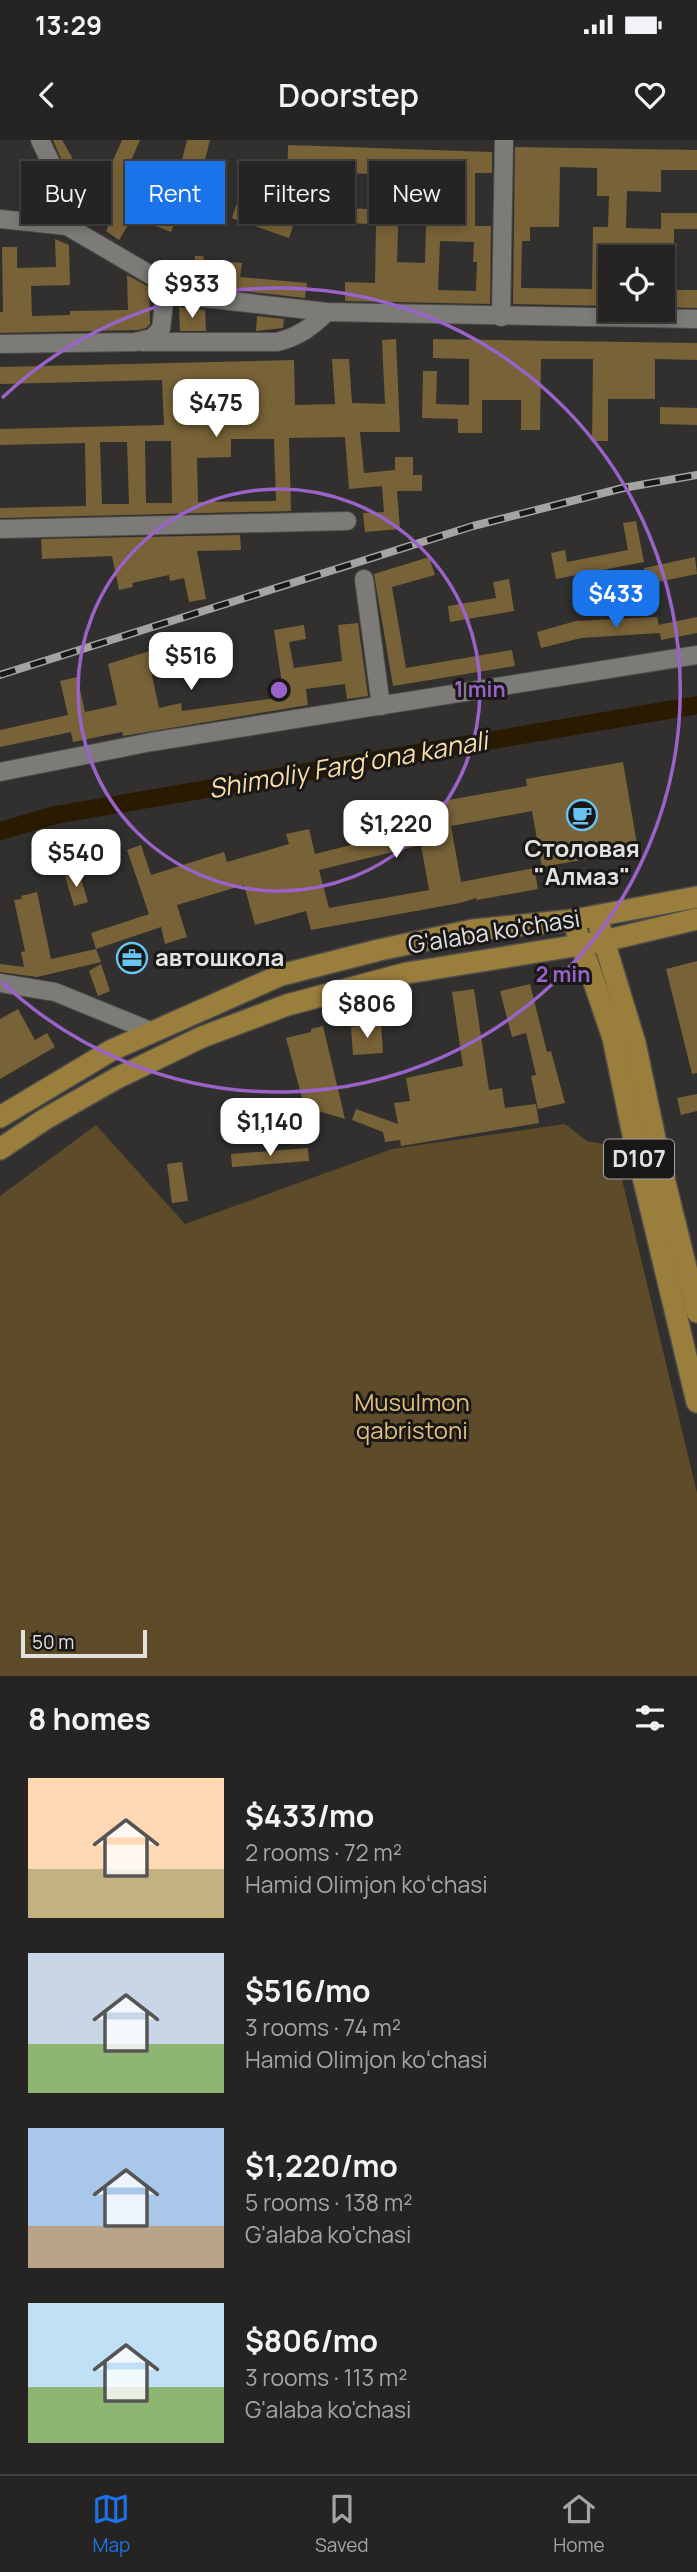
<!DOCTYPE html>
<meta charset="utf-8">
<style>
:root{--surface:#262422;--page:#2e2c2a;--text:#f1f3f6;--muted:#a4a4a5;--line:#424140;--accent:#1a73e8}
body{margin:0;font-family:Manrope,sans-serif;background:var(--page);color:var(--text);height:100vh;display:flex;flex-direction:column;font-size:26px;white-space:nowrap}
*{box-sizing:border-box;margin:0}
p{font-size:23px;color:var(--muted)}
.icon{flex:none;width:38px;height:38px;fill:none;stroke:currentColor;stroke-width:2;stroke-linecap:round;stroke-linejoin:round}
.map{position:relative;height:1536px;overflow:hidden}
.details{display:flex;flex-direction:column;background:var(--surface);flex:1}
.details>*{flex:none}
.banner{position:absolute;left:21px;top:21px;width:656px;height:63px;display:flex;gap:14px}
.fabs{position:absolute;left:598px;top:105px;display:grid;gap:14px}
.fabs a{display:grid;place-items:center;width:77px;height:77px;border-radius:0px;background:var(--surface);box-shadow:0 4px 10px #0003,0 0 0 2px var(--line);font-size:35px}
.scale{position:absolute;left:21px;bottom:18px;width:126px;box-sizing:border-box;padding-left:7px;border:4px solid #e3e2e0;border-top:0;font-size:19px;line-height:24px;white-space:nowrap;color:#e3e2e0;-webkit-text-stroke:5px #191817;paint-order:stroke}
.price{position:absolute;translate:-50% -60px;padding:0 16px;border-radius:14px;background:#fff;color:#222;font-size:23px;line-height:46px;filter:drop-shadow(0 2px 4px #0008)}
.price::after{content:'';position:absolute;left:50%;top:42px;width:21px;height:16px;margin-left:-10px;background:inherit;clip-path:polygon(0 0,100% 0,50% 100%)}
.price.active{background:var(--accent);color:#fff}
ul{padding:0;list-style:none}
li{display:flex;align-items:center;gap:21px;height:175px;padding:0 28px}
li span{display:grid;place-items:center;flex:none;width:196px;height:140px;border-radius:0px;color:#555}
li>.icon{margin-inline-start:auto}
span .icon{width:84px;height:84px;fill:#fffc;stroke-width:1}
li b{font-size:30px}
h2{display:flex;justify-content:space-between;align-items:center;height:84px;padding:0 28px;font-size:30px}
.chip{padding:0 24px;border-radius:0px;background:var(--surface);box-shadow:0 4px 10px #0003,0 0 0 2px var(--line);font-size:24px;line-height:63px}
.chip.active{background:var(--accent);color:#fff}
.status{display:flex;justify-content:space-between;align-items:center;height:49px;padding:0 35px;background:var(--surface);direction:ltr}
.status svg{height:19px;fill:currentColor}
header{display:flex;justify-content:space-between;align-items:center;height:91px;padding:0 28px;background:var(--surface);font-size:32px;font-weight:600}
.dock{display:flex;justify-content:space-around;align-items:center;height:98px;border-top:2px solid var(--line);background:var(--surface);font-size:19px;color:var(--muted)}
.dock a{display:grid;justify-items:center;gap:4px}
.dock .active{color:var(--accent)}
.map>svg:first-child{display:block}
.green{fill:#5d4b29}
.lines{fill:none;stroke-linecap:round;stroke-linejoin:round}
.canal{stroke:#291a00;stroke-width:18}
.building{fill:#786238;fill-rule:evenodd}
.minor-casing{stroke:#4e4d4b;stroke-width:20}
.major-casing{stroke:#4e4d4b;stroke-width:24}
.minor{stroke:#7d7b78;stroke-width:18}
.major{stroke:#9a7e3c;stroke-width:21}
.rail-casing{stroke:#a5a4a2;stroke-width:8}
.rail{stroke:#191817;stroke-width:5;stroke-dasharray:16;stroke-linecap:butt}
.ring{fill:none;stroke:#9a63c9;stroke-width:3.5}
.labels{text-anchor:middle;stroke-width:6;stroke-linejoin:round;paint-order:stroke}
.shield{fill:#191817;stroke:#a6a5a4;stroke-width:2}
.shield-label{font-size:23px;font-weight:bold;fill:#e3e2e0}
.poi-label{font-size:24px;font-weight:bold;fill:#e3e2e0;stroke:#191817}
.street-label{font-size:24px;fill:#e3e2e0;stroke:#191817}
.park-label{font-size:24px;fill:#e4bf7c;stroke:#191817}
.water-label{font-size:26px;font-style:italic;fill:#fbdda8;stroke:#191817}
.centre{fill:#9a63c9;stroke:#191817;stroke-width:3.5}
.ring-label{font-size:21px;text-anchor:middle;font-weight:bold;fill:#9a63c9;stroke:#191817;stroke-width:6;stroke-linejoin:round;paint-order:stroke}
</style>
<div class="status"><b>13:29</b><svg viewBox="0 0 49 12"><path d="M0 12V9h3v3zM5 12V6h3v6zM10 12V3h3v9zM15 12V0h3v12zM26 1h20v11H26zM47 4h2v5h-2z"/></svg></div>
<header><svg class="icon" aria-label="back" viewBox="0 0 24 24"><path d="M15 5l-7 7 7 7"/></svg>Doorstep<svg class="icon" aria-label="heart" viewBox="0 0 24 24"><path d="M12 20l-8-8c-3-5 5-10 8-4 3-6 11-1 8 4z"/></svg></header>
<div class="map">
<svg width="697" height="1536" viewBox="0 0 697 1536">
<rect width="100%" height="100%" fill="#32302e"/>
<polygon class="green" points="565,984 587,1001 614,1006 697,1353 697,1536 0,1536 0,1056 96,985 185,1084 392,1009"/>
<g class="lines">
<polyline class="canal" points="0,691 55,675 697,565"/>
</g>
<g class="building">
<polygon points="53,0 62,0 78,28 62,21"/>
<polygon points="122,0 140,0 124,37 136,41 133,48 166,60 172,43 176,44 187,0 210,0 199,44 190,43 171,92 133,77 119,100 106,91 112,76 91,68 104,33 107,34"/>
<path d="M288 5 492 12V33H475V86H491L490 164 345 161V142L375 143 376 84 337 83V68L371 69 372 34 338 33V25L304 23 303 47H287ZM400 24 428 25 425 123 397 122ZM440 101 474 102 473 122H477L476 151 438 150Z"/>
<path d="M515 7 697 10V30H661V52L627 51 626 88 661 89V73H697V89H674V117H660V107L622 106V117H611V166L513 164ZM560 27 597 28V56H609L608 87H593L592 149 521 148 522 101H530V87H559Z"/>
<polygon points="239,57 296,78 289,98 232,78"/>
<polygon points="55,99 69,105 70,145 31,146 32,176 70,175 70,171 128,170 127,135 149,147 150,184 146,188 138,190 0,193 0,172 3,172 2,107 17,107 17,128 56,127"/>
<polygon points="195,116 203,116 204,120 242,123 240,137 307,143 305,158 198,146 192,143"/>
<polygon points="663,150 697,150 697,168 663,167"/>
<polygon points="179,167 205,170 206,191 180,191"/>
<polygon points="257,176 284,179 283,188 256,191"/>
<path d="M396 199 400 292H360L364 333 395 330V317H413V335H422V351H397L400 389 365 392 363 373 384 372 382 346 349 349 345 297 289 298 291 371 0 378V368L86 366 85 303 0 305V289L164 285 162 240 0 244V227L294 220 295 265 335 264 332 219H349L352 263 385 264 382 200ZM231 299H274L276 361 198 362 197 318 231 317ZM145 301H171L172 363H146ZM100 302H127L129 364H102Z"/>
<polygon points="433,199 697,203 697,220 655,219 655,259 608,259 608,301 592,301 593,219 541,219 540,290 521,290 521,260 482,260 482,293 458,293 458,279 422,278 423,231 437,231 436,264 469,265 469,219 433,218"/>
<polygon points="660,267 697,268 697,285 660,284"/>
<polygon points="636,381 644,422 556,439 551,413 565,410 567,422 628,410 623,383"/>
<polygon points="240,395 241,410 197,411 206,459 189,462 184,438 170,441 169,435 132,443 133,447 119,450 112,416 42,419 41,399"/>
<polygon points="429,417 435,435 392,447 406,528 512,510 515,526 393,546 374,434"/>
<polygon points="695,417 697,434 648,444 644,428"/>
<polygon points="509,439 514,471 450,482 448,466 496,458 493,442"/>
<polygon points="657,477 659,487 658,485 697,477 697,493 661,500 660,493 581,498 541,508 537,492 576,481"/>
<polygon points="358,483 368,556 347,559 345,544 306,549 308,565 123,596 122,592 73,602 71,592 0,607 0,590 68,575 60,541 77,537 85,572 117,565 108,524 191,498 197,516 151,531 159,568 181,563 182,571 284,557 274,490 304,485 306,499 289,502 294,528 342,521 338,485"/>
<path d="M623 622 638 710 542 727 532 671 451 686 461 742 534 728 538 749 477 760 476 758 460 763 311 790 306 771 255 785 244 745 177 765 187 797 165 804 161 787 96 809 91 793 149 774 127 710 141 705 151 735 224 712 227 722 289 704 286 694 309 689 315 714 391 695 387 682 416 675 415 666 527 646 526 639ZM421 705 429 750 329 768 319 730Z"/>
<polygon points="79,732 88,762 74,766 65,736"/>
<polygon points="37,752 51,819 96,809 101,822 37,837 0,832 0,824 24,827 21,812 25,811 14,760 22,759 21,756"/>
<polygon points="697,821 697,933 692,934 666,829"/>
<polygon points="101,824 110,851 98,856 89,831"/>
<polygon points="530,844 547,912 551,911 565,963 538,969 531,936 536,935 526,893 512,897 500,851"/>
<polygon points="474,849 489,950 502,948 505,968 536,964 539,983 401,1006 400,1000 385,1002 383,992 352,980 356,969 398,984 394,963 410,961 406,938 463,926 452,852"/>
<polygon points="18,869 35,900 47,893 55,907 0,939 0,879"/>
<polygon points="381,884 383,913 353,915 351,887"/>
<polygon points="323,886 345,979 315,970 311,964 304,965 286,898 311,892 311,889"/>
<polygon points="697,954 697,971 681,975 677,958"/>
<polygon points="308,1008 309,1021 232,1027 231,1014"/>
<polygon points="182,1022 188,1061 172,1063 167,1024"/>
</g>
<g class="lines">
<g class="minor-casing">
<g id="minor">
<polyline points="40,0 59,40 67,86"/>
<polyline points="0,79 67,86 166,144 195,157 327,172 697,179"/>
<polyline points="501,177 504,0"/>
<path d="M142 202H277C298 197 312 187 327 172"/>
<polyline points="0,204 135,202 152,198 161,189 166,144"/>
<polyline points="0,389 347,381"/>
<polyline points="364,439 381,566"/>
<polyline points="0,632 151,602 697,515"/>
<polyline points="0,843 55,852 153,892"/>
</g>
</g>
<g class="major-casing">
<g id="major">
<polyline points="600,788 635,903 659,1018 697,1172"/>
<polyline points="577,792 613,898 633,995 697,1262"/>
<polyline points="0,977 112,910 281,835 379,810 473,790 574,780 697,757"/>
<polyline points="0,1009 45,979 117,938 202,897 287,865 407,833 604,801 697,779"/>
</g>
</g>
<use href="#minor" class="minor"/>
<use href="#major" class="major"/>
<g class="rail-casing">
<polyline id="rail" points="0,535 473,386 623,348 697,335"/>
</g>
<use href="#rail" class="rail"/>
</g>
<g class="ring">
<circle cx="279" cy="550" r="201"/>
<path d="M2 258A402 402 0 1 1 2 842"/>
</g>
<defs>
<g id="cafe-ring" transform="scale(1.575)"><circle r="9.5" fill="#191817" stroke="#68c4f0" stroke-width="1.5"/><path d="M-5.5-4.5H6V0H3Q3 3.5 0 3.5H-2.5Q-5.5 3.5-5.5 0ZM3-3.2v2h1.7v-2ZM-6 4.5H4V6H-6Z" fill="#68c4f0"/></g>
<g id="office-ring" transform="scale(1.575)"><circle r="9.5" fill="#191817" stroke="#68c4f0" stroke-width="1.5"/><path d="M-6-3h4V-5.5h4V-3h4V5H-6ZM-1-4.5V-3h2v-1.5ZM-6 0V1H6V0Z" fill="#68c4f0"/></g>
</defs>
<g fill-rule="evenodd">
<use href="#cafe-ring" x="582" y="675"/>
<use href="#office-ring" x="132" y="818"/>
</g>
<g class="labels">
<rect class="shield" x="604" y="999.5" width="70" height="39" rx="5"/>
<g class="shield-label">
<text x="639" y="1027">D107</text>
</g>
<g class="poi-label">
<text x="582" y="717">Столовая<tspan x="582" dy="28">"Алмаз"</tspan></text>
<text x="155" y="826" text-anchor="start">автошкола</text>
</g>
<g class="street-label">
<text transform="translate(494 792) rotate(-9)" y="8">G'alaba ko'chasi</text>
</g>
<g class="park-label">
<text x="412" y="1271">Musulmon<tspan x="412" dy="28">qabristoni</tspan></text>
</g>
<g class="water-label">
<text transform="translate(348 625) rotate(-10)" y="9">Shimoliy Fargʻona kanali</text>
</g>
</g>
<circle cx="279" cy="550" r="10" class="centre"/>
<g class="ring-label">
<text x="480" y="557">1 min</text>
<text x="563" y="842">2 min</text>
</g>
</svg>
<div class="fabs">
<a><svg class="icon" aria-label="locate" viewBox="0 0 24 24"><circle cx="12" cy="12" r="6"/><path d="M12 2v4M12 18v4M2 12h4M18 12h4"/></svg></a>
</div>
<div class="scale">50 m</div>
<b class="price" style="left:192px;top:180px">$933</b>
<b class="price" style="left:216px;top:299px">$475</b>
<b class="price active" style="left:616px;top:490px">$433</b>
<b class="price" style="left:191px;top:552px">$516</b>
<b class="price" style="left:396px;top:720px">$1,220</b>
<b class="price" style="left:76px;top:749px">$540</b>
<b class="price" style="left:367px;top:900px">$806</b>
<b class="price" style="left:270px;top:1018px">$1,140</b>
<div class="banner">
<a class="chip">Buy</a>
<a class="chip active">Rent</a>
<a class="chip">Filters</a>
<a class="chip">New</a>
</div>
</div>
<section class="details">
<h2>8 homes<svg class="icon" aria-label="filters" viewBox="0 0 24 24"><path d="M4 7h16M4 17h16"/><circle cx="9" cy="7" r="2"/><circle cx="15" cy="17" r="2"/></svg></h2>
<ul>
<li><span style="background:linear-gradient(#ffd9b3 65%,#c2b280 0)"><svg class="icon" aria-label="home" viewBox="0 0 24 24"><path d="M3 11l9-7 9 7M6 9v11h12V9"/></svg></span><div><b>$433/mo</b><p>2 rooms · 72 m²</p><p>Hamid Olimjon koʻchasi</p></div></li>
<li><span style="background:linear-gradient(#c9d6e8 65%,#8fb573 0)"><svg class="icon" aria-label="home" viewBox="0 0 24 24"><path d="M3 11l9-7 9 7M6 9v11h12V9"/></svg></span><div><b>$516/mo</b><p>3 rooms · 74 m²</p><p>Hamid Olimjon koʻchasi</p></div></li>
<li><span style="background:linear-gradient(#a9c7e8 70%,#b9a48a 0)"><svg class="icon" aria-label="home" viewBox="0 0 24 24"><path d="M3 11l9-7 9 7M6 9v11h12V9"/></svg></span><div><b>$1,220/mo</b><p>5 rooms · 138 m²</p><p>G'alaba ko'chasi</p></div></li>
<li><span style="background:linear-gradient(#bfe0f5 60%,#8fb573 0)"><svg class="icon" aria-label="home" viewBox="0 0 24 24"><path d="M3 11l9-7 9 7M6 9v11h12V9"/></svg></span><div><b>$806/mo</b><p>3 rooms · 113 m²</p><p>G'alaba ko'chasi</p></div></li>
</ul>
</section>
<nav class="dock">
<a class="active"><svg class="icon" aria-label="map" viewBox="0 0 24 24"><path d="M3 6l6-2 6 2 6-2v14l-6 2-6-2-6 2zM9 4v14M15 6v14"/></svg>Map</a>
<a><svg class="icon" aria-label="saved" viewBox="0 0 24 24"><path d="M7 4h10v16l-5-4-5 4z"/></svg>Saved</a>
<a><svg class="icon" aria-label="home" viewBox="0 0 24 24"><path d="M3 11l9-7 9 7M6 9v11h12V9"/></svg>Home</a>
</nav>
